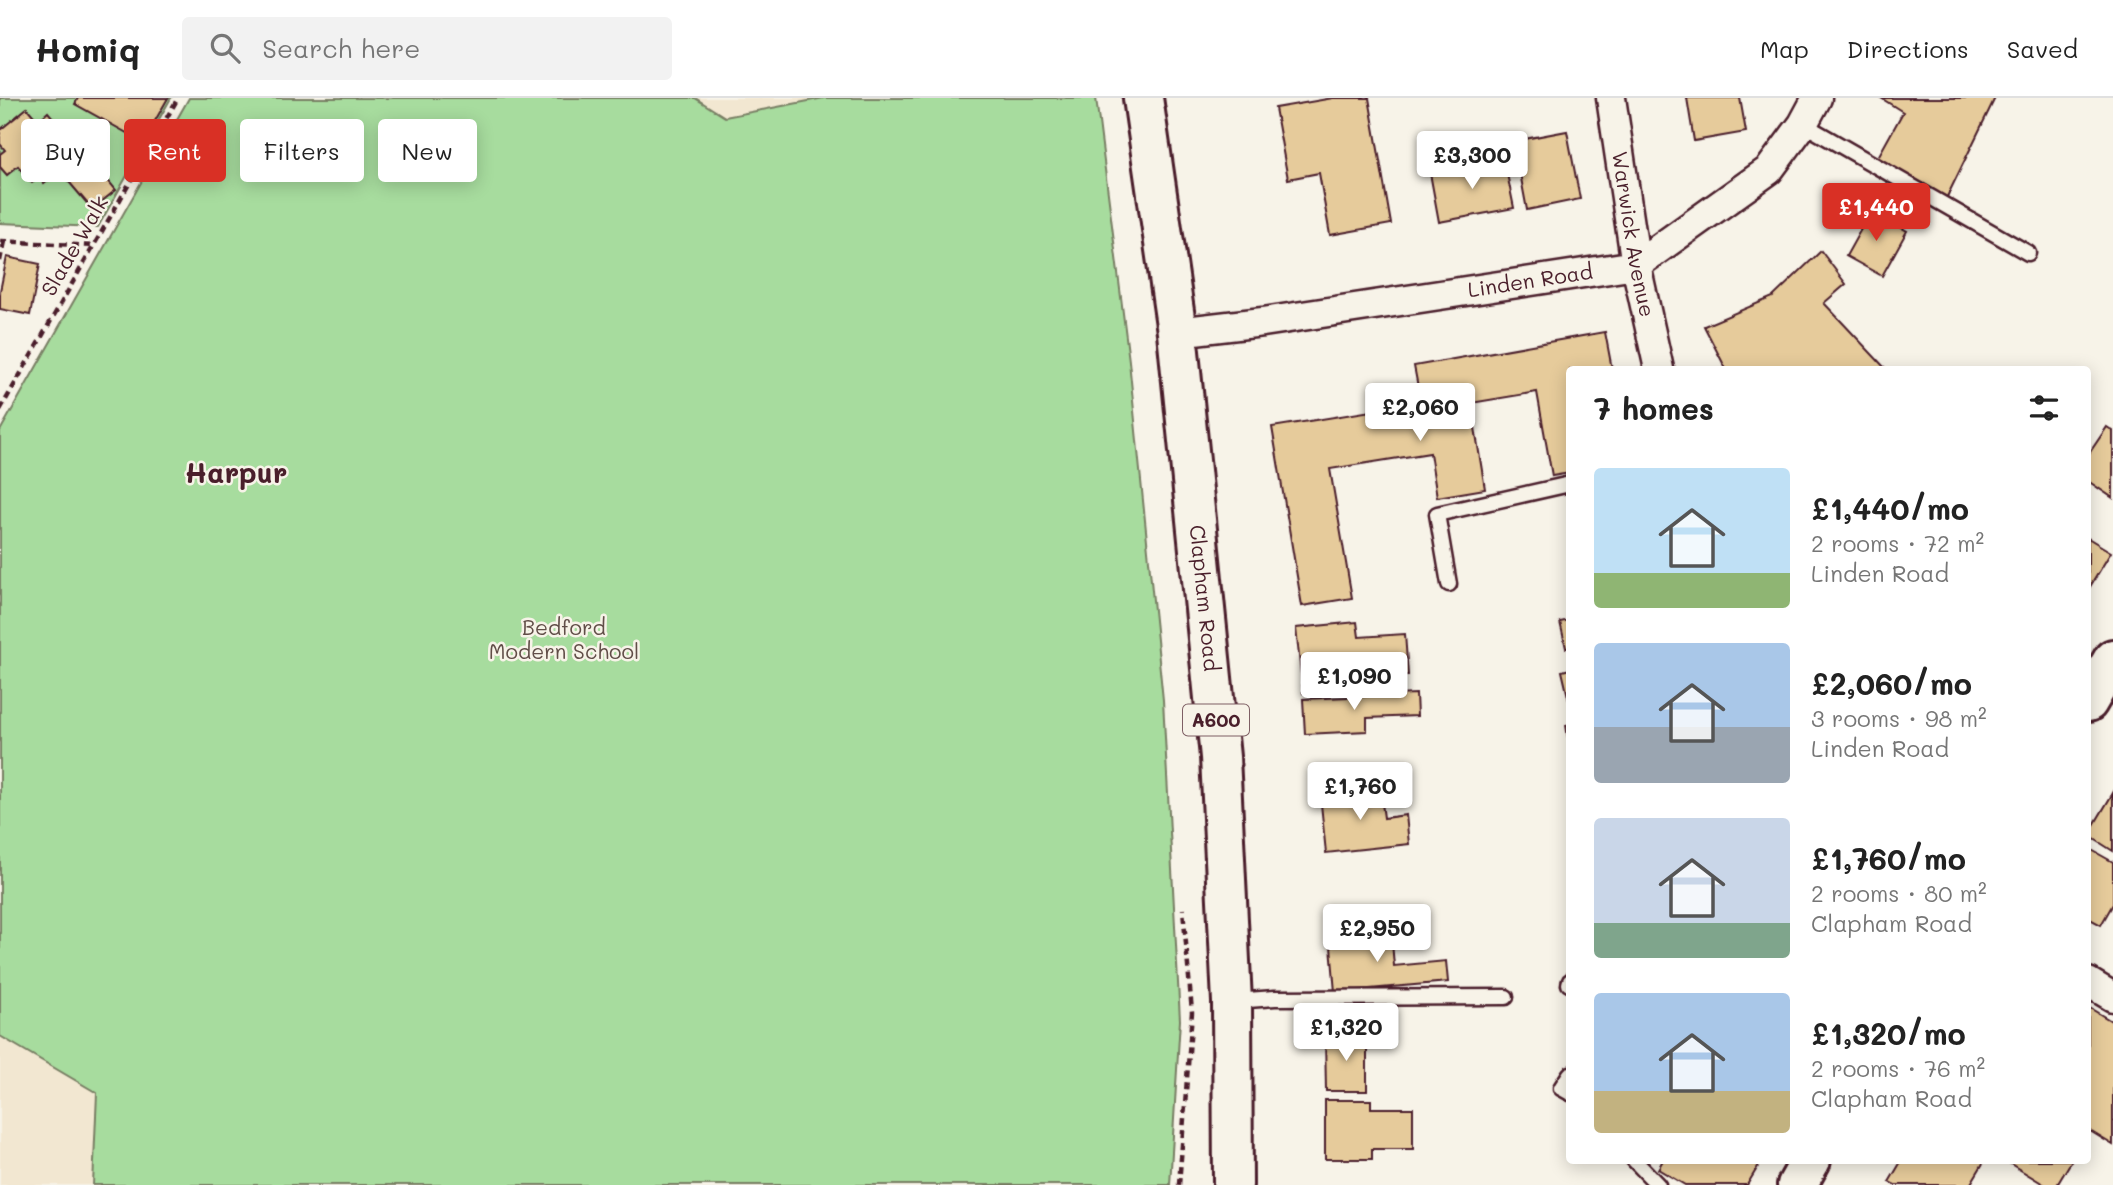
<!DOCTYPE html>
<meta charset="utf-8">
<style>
:root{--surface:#fff;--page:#f2f2f2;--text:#222;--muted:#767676;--line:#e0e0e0;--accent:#d93025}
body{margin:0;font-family:Mali,sans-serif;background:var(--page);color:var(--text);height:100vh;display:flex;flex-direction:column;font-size:26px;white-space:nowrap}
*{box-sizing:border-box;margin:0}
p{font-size:23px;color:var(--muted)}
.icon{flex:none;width:38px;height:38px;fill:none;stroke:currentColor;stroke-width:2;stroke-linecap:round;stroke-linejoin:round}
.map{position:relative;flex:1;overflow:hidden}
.sheet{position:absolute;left:1566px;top:268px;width:525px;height:798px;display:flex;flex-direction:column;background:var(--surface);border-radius:7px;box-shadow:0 4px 18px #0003}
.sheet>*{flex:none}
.guide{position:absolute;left:21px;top:21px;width:665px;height:63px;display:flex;gap:14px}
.price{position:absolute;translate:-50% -60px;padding:0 16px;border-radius:7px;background:#fff;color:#222;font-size:23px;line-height:46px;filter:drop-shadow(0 2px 4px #0008)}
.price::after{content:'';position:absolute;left:50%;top:42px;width:21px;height:16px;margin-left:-10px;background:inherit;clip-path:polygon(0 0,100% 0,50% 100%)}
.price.current{background:var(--accent);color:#fff}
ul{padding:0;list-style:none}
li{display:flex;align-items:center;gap:21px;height:175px;padding:0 28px}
li span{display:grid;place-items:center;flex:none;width:196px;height:140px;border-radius:7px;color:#555}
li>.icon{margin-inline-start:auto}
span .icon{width:84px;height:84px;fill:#fffc;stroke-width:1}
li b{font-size:30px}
h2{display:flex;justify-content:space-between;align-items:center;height:84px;padding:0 28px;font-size:30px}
.pill{padding:0 24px;border-radius:7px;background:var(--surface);box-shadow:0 4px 18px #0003;font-size:24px;line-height:63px}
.pill.current{background:var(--accent);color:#fff}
header{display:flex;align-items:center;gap:42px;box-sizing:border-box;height:98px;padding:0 35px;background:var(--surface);border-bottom:2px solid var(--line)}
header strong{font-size:33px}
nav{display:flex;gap:38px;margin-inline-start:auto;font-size:24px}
.search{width:490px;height:63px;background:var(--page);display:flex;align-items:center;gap:18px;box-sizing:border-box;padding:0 24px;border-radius:7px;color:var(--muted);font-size:26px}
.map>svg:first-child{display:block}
.built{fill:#f2e7d1}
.green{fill:#a7dc9e;stroke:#787e64;stroke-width:2}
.building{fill:#e6cb9b;stroke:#4a1f2b;stroke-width:2}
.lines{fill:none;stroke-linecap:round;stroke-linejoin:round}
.lane-casing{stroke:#4a1f2b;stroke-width:19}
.street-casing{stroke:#4a1f2b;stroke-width:33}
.primary-casing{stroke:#4a1f2b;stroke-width:44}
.path{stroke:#4a1f2b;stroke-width:4.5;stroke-dasharray:7 5;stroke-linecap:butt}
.lane{stroke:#f7f3e8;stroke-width:14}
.street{stroke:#f7f3e8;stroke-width:28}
.primary{stroke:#f7f3e8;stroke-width:38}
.labels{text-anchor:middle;stroke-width:5;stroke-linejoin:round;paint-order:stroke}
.shield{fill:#f7f3e8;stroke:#7e5f64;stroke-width:2}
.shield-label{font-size:19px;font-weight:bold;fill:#4a1f2b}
.street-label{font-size:21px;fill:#4a1f2b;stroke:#f7f3e8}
.park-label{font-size:21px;fill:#614e48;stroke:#f7f3e8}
.district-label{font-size:28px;font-weight:bold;fill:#4a1f2b;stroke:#f7f3e8}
</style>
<header>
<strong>Homiq</strong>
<div class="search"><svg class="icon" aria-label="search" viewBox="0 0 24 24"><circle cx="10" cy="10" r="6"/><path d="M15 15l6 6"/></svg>Search here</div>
<nav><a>Map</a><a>Directions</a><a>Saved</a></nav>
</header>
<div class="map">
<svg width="2113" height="1087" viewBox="0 0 2113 1087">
<rect width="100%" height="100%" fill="#f7f3e8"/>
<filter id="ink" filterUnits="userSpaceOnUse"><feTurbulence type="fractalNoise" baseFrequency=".0143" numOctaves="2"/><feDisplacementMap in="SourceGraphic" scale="14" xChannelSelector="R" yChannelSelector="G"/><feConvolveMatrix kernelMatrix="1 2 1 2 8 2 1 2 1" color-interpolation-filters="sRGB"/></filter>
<g filter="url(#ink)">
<g class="built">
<polygon points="695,0 824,0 725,19"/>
<polygon points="0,938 98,995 93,1087 0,1087"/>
</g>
<g class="green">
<polygon points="0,0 171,0 98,129 0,125"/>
<polygon points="189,0 695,0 725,19 824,0 1096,0 1129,263 1163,602 1180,922 1170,1087 93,1087 97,995 0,938 0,333"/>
</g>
<g class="building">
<polygon points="78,0 168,0 143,44 75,6"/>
<polygon points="1333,0 1369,0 1391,126 1330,137 1319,75 1288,81 1275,10"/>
<polygon points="1687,0 1740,0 1746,34 1694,43"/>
<polygon points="1881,0 1995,0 1943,107 1873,68 1903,14"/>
<polygon points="27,10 38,23 48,14 70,40 59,50 66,59 62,62 66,67 44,86 39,80 32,85 18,68 7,77 0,69 0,56 5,52 0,46 0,32"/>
<polygon points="1567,33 1580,101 1527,112 1514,43"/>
<polygon points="88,58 116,92 92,111 64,78"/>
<polygon points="1504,61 1514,110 1439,124 1430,75"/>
<polygon points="1871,113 1907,133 1882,178 1846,158"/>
<polygon points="1821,153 1846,186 1824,205 1886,271 1726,271 1704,228 1773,199"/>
<polygon points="7,159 40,166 30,217 0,211 0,193"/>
<polygon points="1605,234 1612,271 1570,271 1570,375 1552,378 1537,294 1471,305 1485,391 1437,399 1430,355 1330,371 1352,500 1302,508 1272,329 1421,305 1414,268"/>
<polygon points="2107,329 2113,333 2113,400 2088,383 2088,357"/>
<polygon points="2088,440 2111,454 2088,492"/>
<polygon points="1570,522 1570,550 1566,550 1560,524"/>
<polygon points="1357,524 1359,539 1405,536 1408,577 1363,580 1364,589 1303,595 1296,530"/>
<polygon points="1570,571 1570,607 1562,573"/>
<polygon points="1416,596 1417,618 1367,620 1367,633 1305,636 1303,601"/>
<polygon points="1570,626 1570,653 1566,627"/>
<polygon points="1380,690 1384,720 1406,717 1409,746 1326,755 1320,696"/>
<polygon points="2113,695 2113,753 2088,737"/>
<polygon points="2088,750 2113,764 2113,806 2101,827 2088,820"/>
<polygon points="1391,832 1394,868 1446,863 1448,884 1335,894 1330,837"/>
<polygon points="2088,909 2113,924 2113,1047 2090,1033 2088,1036"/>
<polygon points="1367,937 1367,993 1326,993 1325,938"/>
<polygon points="1325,1002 1371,1002 1371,1010 1413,1010 1413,1051 1372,1051 1372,1061 1325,1061"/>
<polygon points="1663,1062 1762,1062 1747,1087 1685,1087 1658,1071"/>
<polygon points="1902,1062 1985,1062 1970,1087 1895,1087 1889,1084"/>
<polygon points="2004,1062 2072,1062 2057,1087 2045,1087"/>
</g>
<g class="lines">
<g class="lane-casing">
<g id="lane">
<polyline points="1803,26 2028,155"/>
<polyline points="1449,486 1437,416 1570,386"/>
<polyline points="1569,886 1570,883"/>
<polyline points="1234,903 1275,900 1506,899"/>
<polyline points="1570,976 1561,990 1570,995"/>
<polyline points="1634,1062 1658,1087"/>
</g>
</g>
<g class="street-casing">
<g id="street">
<path id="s1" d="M1611 0 1636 167 1659 271"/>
<path id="s2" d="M1177 234 1263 224 1636 167 1769 72 1803 26 1817 0"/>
<polyline points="2088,884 2113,899"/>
</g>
</g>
<g class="primary-casing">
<g id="primary">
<path id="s3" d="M1143 0 1177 234 1220 659 1232 904 1233 1087"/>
<polyline points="2088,604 2113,561"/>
<polyline points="1797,1087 1811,1062"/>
</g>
</g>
<g class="path">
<polyline points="0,143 94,148"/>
<polyline points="0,163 4,143"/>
<polyline points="0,312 178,0"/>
<polyline points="1179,1087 1192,914 1183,811"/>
</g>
<use href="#lane" class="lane"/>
<use href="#street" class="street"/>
<use href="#primary" class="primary"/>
</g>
</g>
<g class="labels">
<rect class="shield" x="1183" y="606.5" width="66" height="31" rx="5"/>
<g class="shield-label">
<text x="1216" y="629">A600</text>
</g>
<g class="street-label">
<text dy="7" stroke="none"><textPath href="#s1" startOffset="138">Warwick Avenue</textPath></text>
<text transform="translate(75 148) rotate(-60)" y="7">Slade Walk</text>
<text dy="7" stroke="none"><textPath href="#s2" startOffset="357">Linden Road</textPath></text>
<text dy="7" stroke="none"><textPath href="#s3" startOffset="504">Clapham Road</textPath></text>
</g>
<g class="park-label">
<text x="564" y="537">Bedford<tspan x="564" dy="24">Modern School</tspan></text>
</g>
<g class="district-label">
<text x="236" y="385">Harpur</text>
</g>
</g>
</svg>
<b class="price" style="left:1472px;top:93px">£3,300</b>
<b class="price current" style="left:1876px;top:145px">£1,440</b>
<b class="price" style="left:1420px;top:345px">£2,060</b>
<b class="price" style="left:1354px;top:614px">£1,090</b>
<b class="price" style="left:1360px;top:724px">£1,760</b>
<b class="price" style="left:1377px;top:866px">£2,950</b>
<b class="price" style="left:1346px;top:965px">£1,320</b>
<div class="guide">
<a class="pill">Buy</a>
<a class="pill current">Rent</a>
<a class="pill">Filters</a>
<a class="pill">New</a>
</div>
<section class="sheet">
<h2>7 homes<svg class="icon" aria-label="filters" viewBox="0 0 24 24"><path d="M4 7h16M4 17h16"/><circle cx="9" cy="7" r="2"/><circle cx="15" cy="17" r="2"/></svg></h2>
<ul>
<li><span style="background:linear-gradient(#bfe0f5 75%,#8fb573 0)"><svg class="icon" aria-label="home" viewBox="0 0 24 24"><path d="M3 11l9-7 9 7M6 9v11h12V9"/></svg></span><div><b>£1,440/mo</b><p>2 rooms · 72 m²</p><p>Linden Road</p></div></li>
<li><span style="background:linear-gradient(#a9c7e8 60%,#9aa5b1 0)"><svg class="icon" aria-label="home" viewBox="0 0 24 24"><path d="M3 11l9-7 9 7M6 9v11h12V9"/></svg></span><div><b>£2,060/mo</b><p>3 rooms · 98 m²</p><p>Linden Road</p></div></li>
<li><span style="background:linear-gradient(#c9d6e8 75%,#7fa58c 0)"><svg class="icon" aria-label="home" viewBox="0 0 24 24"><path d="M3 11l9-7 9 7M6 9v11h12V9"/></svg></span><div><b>£1,760/mo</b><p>2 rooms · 80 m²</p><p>Clapham Road</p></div></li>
<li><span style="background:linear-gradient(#a9c7e8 70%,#c2b280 0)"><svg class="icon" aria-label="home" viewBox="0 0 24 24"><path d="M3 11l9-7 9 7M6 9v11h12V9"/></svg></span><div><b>£1,320/mo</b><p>2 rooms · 76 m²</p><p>Clapham Road</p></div></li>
</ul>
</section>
</div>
